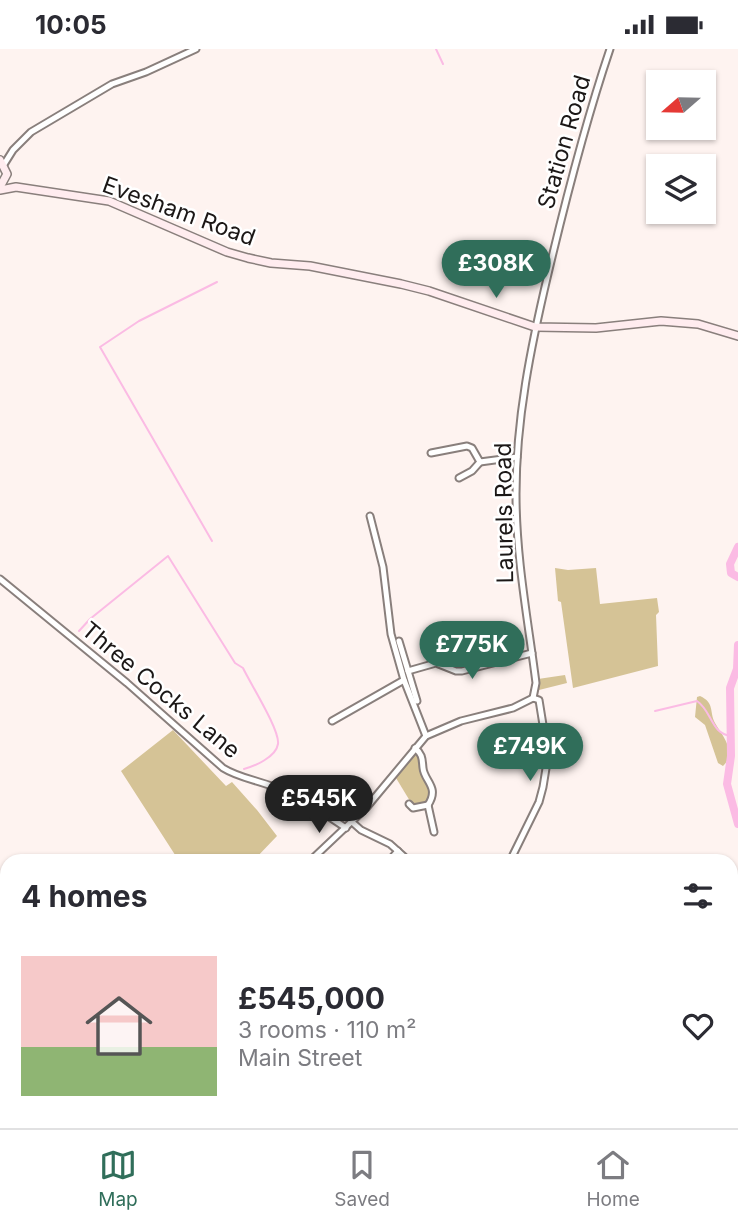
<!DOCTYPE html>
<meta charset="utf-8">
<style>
:root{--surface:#fff;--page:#f2f2f3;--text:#2b2b33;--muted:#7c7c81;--line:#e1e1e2;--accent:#306e5a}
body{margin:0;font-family:Inter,sans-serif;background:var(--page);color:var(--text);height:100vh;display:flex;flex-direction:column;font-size:26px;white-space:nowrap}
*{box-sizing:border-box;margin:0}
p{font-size:23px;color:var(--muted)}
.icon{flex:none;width:38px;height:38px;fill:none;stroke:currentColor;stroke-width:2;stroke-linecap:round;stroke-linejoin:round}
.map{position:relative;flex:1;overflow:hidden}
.drawer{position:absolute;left:0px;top:805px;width:738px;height:275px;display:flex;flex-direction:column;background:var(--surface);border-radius:21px 21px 0 0;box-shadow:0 2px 5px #0004}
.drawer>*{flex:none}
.needle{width:46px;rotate:250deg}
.buttons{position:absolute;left:646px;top:21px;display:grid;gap:14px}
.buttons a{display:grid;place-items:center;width:70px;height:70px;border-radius:0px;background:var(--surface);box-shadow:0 2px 5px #0004;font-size:35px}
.price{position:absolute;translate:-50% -60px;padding:0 16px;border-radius:24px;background:var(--accent);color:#fff;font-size:23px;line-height:46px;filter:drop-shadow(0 2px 4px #0008)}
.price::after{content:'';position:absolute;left:50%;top:42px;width:21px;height:16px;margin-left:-10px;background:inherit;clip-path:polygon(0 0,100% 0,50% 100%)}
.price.current{background:#222;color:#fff}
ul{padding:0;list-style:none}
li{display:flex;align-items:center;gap:21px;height:175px;padding:0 21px}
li+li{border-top:2px solid var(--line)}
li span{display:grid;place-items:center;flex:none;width:196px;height:140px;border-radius:0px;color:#555}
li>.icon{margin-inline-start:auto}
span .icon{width:84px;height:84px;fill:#fffc;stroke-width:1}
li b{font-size:30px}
h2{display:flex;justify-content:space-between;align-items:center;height:84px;padding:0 21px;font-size:30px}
.status{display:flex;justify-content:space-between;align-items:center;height:49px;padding:0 35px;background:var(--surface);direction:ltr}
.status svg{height:19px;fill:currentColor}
.tabs{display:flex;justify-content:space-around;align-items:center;height:98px;border-top:2px solid var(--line);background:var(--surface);font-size:19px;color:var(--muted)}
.tabs a{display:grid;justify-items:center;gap:4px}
.tabs .current{color:var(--accent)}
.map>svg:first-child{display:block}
.green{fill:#d5c396}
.water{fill:#fbbbe4}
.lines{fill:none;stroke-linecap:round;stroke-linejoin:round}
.stream{stroke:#fbbbe4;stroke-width:2}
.river{stroke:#fbbbe4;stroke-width:8}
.street-casing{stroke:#897f7c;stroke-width:9}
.secondary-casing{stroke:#897f7c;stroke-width:10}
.street{stroke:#fff;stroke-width:5}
.secondary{stroke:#ffecef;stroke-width:7}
.labels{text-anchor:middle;stroke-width:5;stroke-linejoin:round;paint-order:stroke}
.street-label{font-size:23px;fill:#1b1716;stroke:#fff}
</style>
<div class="status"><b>10:05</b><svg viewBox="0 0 49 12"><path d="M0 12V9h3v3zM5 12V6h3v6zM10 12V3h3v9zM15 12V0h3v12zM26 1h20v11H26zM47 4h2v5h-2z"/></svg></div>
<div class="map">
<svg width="738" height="1079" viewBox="0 0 738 1079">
<rect width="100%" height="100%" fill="#fef3f0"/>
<g class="green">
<polygon points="555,519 568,521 596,519 600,555 657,549 659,563 656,566 658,617 573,639 561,553 558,552"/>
<path d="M463 586 473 588 480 611C470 623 456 620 443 614L441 597 437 590 442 588 445 592Z"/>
<polygon points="565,626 567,634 539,641 538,630"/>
<path d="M700 647C715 654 709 662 715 674 721 685 738 703 723 717L718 714 705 676 695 668 697 648Z"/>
<polygon points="173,681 226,737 232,733 257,761 277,787 253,812 179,812 121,722"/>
<polygon points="418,705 431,745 426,754 413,757 396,729 413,706"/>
<polygon points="593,1073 626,1073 626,1079 590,1079"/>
</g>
<polygon class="water" points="523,1073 581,1073 574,1079 512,1079"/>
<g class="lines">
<g class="stream">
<polyline points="436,0 443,15"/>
<polyline points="212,492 100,298 139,272 217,233"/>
<path d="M79 582 90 570 168 507 235 614 243 619C250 634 280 681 278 695 276 708 255 717 244 720"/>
<polyline points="736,609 738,608"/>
<path d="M655 662 697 652C712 662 711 685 731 687"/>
<polyline points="2,950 7,972"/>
<polyline points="624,1073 624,1079"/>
<polyline points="50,1077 51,1079"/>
</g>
<g class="river">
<polyline points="738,498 730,515 731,524 738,528"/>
<polyline points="738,596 737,620 730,639 731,707 727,735 738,775"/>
</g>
<g class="street-casing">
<g id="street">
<polyline points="3,117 13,101 31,83 112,35 146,23 196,0"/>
<polyline points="431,404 467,397 472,399 480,413 517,408"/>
<polyline points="459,429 472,422 480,413"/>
<polyline points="370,467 383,518 391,585 404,631 426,687"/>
<path d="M0 530 127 634 223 719C239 729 257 731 274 738 300 750 323 763 346 779"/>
<polyline points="399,592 417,652"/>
<polyline points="408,622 436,614 456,622 462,622 532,604"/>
<path d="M533 649 536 634C528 571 516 509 516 445 516 370 531 297 548 225 566 149 585 74 610 0"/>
<polyline points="332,672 404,631"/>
<path d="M415 699C423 706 422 710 423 719 424 732 440 738 428 756"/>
<polyline points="409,755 413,759 428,756"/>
<polyline points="428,756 434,783"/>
<polyline points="352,773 361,781 390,795 409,812"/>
<polyline points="310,812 366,759 426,687 461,672 513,659 533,649"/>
<polyline points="389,812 398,802"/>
<polyline points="510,812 539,753 543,738 548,707 539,651 533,649"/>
</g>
</g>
<g class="secondary-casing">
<g id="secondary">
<polyline points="0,111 7,125 0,138"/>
<polyline points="0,141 16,138 109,152 227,203 248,209 271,214 310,217 401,235 429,242 535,278 596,279 661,272 698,275 738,287"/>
</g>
</g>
<use href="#street" class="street"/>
<use href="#secondary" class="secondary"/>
</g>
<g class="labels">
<g class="street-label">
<text transform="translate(564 93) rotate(-74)" y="8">Station Road</text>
<text transform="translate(179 162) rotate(20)" y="8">Evesham Road</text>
<text transform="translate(504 464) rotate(-91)" y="8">Laurels Road</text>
<text transform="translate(161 641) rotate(40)" y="8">Three Cocks Lane</text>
</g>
</g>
</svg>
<div class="buttons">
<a><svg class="needle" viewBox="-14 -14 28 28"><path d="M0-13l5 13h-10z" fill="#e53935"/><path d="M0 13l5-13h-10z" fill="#7c7c81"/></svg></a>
<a><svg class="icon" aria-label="layers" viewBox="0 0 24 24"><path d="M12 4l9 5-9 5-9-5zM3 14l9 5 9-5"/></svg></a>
</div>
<b class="price" style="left:496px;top:251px">£308K</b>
<b class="price" style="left:472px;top:632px">£775K</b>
<b class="price" style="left:530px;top:734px">£749K</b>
<b class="price current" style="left:319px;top:786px">£545K</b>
<section class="drawer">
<h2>4 homes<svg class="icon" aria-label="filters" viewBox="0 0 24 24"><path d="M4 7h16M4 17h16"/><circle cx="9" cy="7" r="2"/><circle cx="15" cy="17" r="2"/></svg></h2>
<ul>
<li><span style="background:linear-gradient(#f6c9c9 65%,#8fb573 0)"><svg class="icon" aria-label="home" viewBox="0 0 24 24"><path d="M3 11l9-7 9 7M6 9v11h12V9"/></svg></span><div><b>£545,000</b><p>3 rooms · 110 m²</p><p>Main Street</p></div><svg class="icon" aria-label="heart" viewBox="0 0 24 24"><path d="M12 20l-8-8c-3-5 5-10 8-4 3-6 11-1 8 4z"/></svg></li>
</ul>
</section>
</div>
<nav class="tabs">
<a class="current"><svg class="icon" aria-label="map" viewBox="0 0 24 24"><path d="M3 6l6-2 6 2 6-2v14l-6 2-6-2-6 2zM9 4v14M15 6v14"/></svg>Map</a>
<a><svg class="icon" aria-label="saved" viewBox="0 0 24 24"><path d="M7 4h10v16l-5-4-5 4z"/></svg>Saved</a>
<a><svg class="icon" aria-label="home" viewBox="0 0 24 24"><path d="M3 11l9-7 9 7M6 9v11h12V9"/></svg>Home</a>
</nav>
